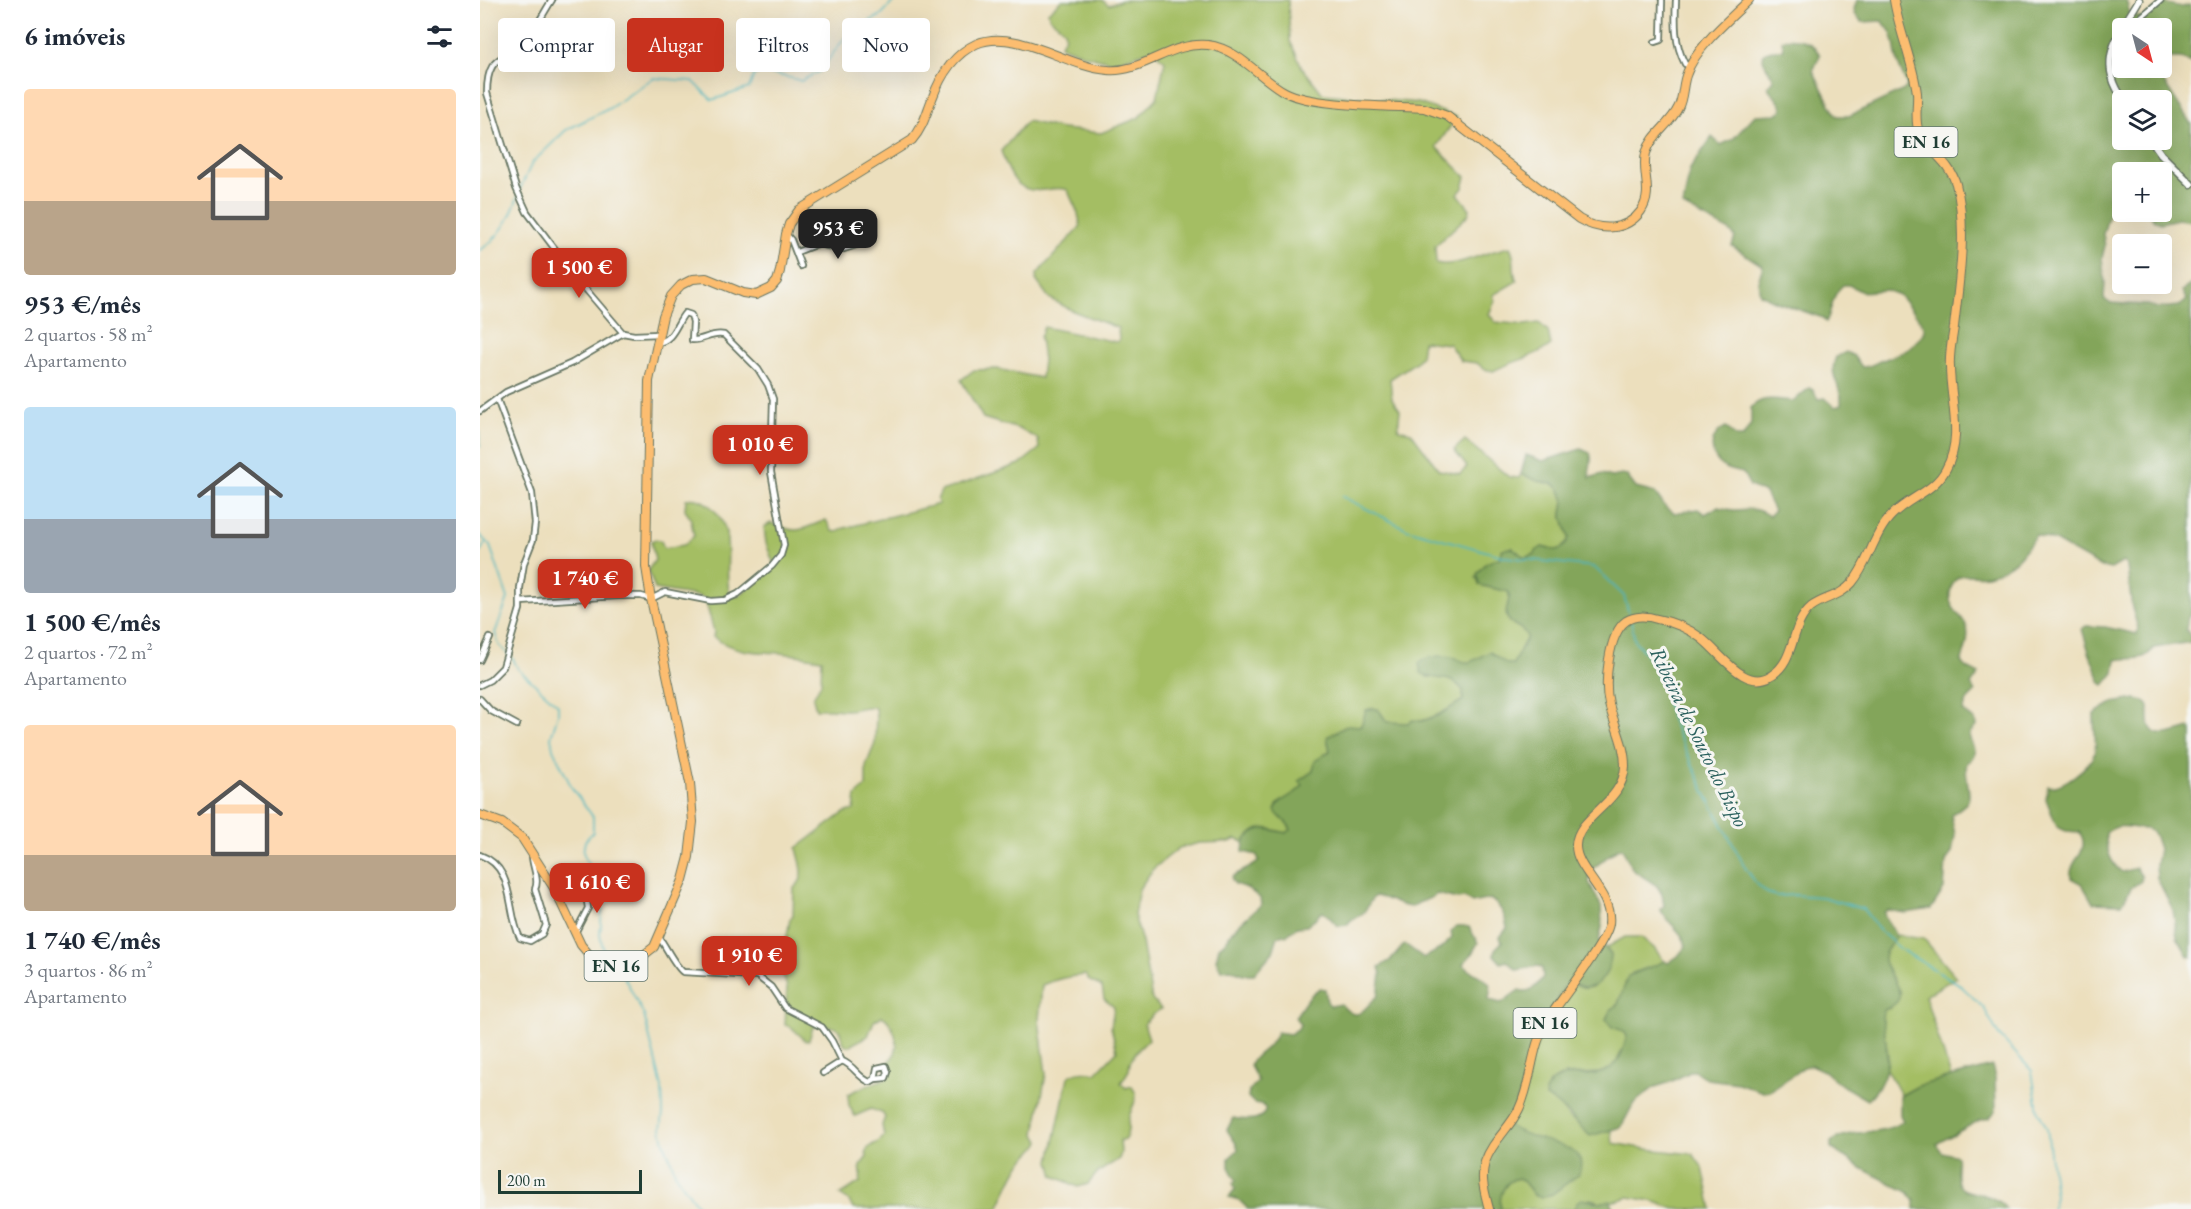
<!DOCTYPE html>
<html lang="pt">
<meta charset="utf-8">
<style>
:root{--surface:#fff;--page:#f6f6f7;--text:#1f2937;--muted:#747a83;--accent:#c8321e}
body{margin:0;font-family:"EB Garamond",serif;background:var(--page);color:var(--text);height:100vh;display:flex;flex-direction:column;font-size:22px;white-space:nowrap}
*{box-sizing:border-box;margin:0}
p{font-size:20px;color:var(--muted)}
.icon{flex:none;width:33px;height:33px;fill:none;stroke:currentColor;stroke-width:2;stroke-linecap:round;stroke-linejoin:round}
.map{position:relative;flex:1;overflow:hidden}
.drawer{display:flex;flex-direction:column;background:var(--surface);width:480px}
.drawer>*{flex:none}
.top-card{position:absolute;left:18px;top:18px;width:570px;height:54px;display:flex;gap:12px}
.needle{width:39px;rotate:144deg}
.buttons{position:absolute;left:1632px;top:18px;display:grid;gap:12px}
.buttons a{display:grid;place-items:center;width:60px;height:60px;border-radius:6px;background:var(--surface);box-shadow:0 6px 24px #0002;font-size:30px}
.scale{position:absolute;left:18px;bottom:15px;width:144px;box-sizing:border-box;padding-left:6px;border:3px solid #1f3d34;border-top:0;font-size:16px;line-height:21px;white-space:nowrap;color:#1f3d34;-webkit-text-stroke:4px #f6f6f2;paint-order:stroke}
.price{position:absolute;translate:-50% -51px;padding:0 14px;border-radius:12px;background:var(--accent);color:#fff;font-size:20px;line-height:39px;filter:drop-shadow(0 2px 3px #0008)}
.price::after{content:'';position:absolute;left:50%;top:36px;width:18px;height:14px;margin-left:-9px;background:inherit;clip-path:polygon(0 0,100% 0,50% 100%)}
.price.active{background:#222;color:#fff}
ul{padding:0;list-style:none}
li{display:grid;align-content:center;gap:12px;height:318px;padding:0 24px}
li span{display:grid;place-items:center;height:186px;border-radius:6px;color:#555}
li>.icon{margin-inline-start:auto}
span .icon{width:108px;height:108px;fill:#fffc;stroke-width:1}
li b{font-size:26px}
h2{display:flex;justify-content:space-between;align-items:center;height:72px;padding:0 24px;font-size:26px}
.chip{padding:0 21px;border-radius:6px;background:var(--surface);box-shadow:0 6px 24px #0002;font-size:21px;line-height:54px}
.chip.active{background:var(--accent);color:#fff}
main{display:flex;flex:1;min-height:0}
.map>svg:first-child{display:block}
.green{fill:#a4be64;stroke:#627e4c;stroke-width:1.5}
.forest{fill:#83a55a;stroke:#517147;stroke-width:1.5;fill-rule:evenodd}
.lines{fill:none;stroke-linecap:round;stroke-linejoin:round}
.stream{stroke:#47b6bf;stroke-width:1.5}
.minor-casing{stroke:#677664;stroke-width:8}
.tertiary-casing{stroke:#677664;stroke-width:9}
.primary-casing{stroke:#677664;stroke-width:10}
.minor{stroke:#fff;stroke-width:4.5}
.tertiary{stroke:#fff;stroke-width:6}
.primary{stroke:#fcbd6f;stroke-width:8}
.labels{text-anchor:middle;stroke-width:6;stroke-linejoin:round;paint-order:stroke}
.shield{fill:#f6f6f2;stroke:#60746d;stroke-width:1.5}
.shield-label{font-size:18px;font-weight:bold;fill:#1f3d34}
.water-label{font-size:21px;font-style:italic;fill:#2b615e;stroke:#f6f6f2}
</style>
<main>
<section class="drawer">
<h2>6 imóveis<svg class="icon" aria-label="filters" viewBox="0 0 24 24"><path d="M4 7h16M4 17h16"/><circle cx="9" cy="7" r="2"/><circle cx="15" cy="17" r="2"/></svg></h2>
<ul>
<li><span style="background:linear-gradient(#ffd9b3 60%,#b9a48a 0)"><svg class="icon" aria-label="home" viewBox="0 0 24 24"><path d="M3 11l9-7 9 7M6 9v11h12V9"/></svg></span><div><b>953 €/mês</b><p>2 quartos · 58 m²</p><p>Apartamento</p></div></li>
<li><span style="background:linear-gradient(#bfe0f5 60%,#9aa5b1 0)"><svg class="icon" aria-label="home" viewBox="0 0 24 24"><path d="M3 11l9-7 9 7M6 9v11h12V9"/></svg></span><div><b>1 500 €/mês</b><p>2 quartos · 72 m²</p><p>Apartamento</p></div></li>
<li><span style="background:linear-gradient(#ffd9b3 70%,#b9a48a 0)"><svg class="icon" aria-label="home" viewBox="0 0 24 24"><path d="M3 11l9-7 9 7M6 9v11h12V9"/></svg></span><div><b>1 740 €/mês</b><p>3 quartos · 86 m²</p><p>Apartamento</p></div></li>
</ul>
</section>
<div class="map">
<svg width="1711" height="1209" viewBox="0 0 1711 1209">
<rect width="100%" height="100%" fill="#f6f6f2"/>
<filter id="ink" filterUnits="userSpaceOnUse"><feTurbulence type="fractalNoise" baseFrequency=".0167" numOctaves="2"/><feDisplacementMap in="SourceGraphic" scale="12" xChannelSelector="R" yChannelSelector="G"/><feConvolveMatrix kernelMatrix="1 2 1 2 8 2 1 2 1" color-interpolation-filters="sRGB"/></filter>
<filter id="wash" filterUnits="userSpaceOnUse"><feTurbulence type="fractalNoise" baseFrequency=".008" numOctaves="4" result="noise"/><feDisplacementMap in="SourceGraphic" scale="24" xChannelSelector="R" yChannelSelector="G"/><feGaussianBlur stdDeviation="1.35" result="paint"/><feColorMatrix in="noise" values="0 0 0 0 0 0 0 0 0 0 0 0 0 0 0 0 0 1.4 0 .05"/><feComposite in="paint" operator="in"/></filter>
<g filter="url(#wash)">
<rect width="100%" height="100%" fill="#ecdfbd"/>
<g class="green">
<path d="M582 0H622L629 5 642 0H808L810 41 822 67 843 94 939 103 977 117 956 147 986 177 983 188 978 194 990 209 988 215 955 246 956 263C974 269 1010 250 1030 247 1037 258 1031 270 1037 281L1013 295 1015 301 1009 314 1015 322 1045 325 1059 323 1068 331 1071 345C1054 358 1032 361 1013 371L1004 369 997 363 981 361 969 344 943 341 941 356 936 362 910 379 912 399 920 410 918 429 931 432 959 470 980 474 987 467 974 450 985 440 1029 477 1039 478 1041 474 1058 481 1074 484 1080 490 1084 501 1082 514 1089 538C1082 553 1076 551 1062 547L1055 554 1045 558 1033 548 1022 549 1021 557C1010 563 1000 565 996 578L1003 586 1029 592C1031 600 1024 609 1027 617 1030 627 1042 624 1047 637L1033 664H1027L1010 652 991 662 984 663 974 658 958 657 947 677C962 677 973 679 983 690V700C961 715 934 729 907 722L898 709 881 726C869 727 854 729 847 739L850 750 843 756 833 771 820 780 823 785 820 790 797 805 811 830 808 833C788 830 781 820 764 842L756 839 750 842 720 843 699 848 673 869 659 889 654 915 662 942 672 1000 681 1009 672 1015 664 1024 669 1039 656 1052 650 1062 649 1070 641 1083 646 1088 651 1086C661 1097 653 1103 650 1114 646 1123 651 1130 645 1139L640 1140 641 1153 639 1159 617 1173 608 1184 598 1187 574 1176 570 1161 588 1077C597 1070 606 1071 616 1073L637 1051 631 1027 634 1007 624 999 622 987 610 981 605 975C590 976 576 979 562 985L559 1020 566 1074 555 1133 560 1141C556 1151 545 1156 539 1166 531 1179 524 1195 518 1209H373L369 1201 360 1195 380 1182 381 1173 380 1166 387 1157 386 1151C390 1143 400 1144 404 1136L402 1125 405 1117 402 1113 391 1109 375 1116 369 1106 368 1095 374 1091 409 1077 407 1065C409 1061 413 1057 415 1053 420 1042 412 1021 402 1016L394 1021 388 1036 369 1046 365 1045C362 1041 362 1034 359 1030 355 1025 339 1026 333 1027L329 1040 326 1041 311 1027 305 1025 307 987 301 969 299 950 307 936 310 919 313 915 314 888C328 877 320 863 317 848L364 813 374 810 376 796 386 786V766L395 743 396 712 394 707C383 705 375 711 365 710 351 709 351 708 336 709L333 698 341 683 342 659C328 657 313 654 299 653 274 652 254 652 233 637L234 632 225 599 218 596 175 589 168 570 175 560 171 541 176 539 181 541 184 548 204 545 214 536 211 520 205 509 206 499C216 497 223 500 231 507 258 530 242 566 250 596H259L294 565 286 543 284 527 291 523C319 535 319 530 346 520L352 531 357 532 361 529 459 504 457 500 461 491 540 464 559 449 558 439 539 429 503 418 481 380 494 370 517 369 561 378 563 360 560 337 564 327 636 342 639 340 638 328 593 311 569 298 556 280 557 274 600 227C600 211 592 203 588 190 579 187 573 189 564 190 536 194 529 174 521 151L547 121 582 129 621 133 658 118 677 98 685 61 672 50 632 62 605 55 580 45C592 30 579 26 570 18L568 12Z"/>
<polygon points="1415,935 1444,939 1476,977 1445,996 1471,1077 1438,1086 1421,1095 1407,1069 1408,1055 1402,1016 1404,1010 1410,1008 1420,993 1404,962 1404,953"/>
<path d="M1145 937H1161L1175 949 1185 962 1152 973 1138 1004 1130 1011 1126 1019 1144 1031 1147 1036 1143 1049 1134 1066 1130 1069 1119 1073 1085 1075 1079 1077 1068 1084 1073 1101C1083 1107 1083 1112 1090 1118 1098 1124 1105 1130 1114 1135L1131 1129 1133 1143 1166 1149 1213 1154 1223 1168 1232 1209H1195L1172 1201 1149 1197 1131 1202H1120L1111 1199 1097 1202 1094 1209H1021C1018 1196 1024 1180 1039 1178L1044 1182 1055 1196 1064 1197 1072 1194 1099 1174 1097 1156C1076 1142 1049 1141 1029 1126V1118L1046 1082 1049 1063 1058 1027 1074 1006 1083 988 1091 983C1096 985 1100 988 1105 988 1122 987 1130 968 1131 955L1126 948Z"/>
</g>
<g class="forest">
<path d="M1377 0H1646L1650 14 1663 18 1683 3 1702 7 1711 5V63L1701 58H1682V28H1642V68H1675L1711 124V221L1698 219 1680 223 1673 219 1670 212H1682V172H1642V183H1632L1629 186 1630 211 1623 234 1625 246 1622 258 1625 283 1624 299 1630 303 1668 305 1678 308 1699 306 1707 300 1702 291 1711 284V615L1708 617 1706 629 1711 637V642L1674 648C1662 664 1652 656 1636 660L1634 673 1624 685 1621 683 1609 652 1602 629 1606 626 1625 627 1657 634 1658 628 1652 608 1647 566 1643 562 1631 569 1621 567 1575 541 1556 535C1548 546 1540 559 1528 566 1523 570 1513 574 1507 575 1493 578 1474 566 1470 593 1468 609 1481 614 1486 625 1491 636 1485 652 1481 662L1485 667 1499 674 1491 685 1495 692 1488 699 1483 711 1495 721 1496 726C1494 729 1491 731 1490 734 1487 744 1503 751 1487 763 1483 774 1493 795 1487 802 1483 807 1476 811 1471 815L1475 835 1472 853 1466 861 1464 889 1451 909 1425 913 1408 910 1404 912C1405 922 1413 927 1416 937 1413 942 1407 948 1405 953 1397 974 1442 995 1404 1010L1402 1016C1407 1048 1415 1075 1387 1100L1363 1086 1344 1071 1331 1065 1324 1067 1290 1091 1283 1092 1258 1083 1227 1079 1215 1071H1212L1188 1083 1175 1087 1154 1103 1141 1127 1110 1136C1095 1122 1084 1106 1066 1097L1065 1092C1078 1062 1113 1085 1133 1066 1141 1059 1144 1046 1147 1036L1144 1031 1132 1027 1126 1019 1130 1011 1138 1004 1148 976 1185 961 1188 963 1198 956 1206 946C1203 931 1187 923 1180 909L1184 906 1182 894 1177 886 1153 870 1142 848 1137 849 1110 871 1109 882 1121 906 1122 927 1119 940 1131 955C1130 969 1123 987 1105 988 1100 988 1096 985 1091 983L1083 988 1074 1006 1058 1027 1049 1063 1046 1082 1029 1118V1126C1047 1139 1086 1142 1098 1156 1102 1161 1101 1168 1099 1174L1072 1194 1064 1197 1055 1196 1044 1182 1039 1178C1024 1180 1018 1196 1021 1209H768L759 1200 749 1197 755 1189 753 1183 756 1180 749 1167V1158L758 1150 757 1145 747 1130 753 1118C764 1120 779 1122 785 1112V1108L782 1104 774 1103 768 1097 769 1091 778 1081 770 1066C775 1051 791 1051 797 1032L810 1034 818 1029 820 1024 815 1017C824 1005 827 996 840 988L845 989 847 1002 851 1006 861 1004C879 1027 885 1005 898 996L901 974 899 967 911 960 923 946 926 945 944 958 960 949 972 938 971 932C976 924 980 925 989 927L998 943 991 955 983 964C990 974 1007 977 1010 985 1011 990 1009 995 1009 1000L1021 1003 1039 990C1050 994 1057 986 1063 977L1062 968 1058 966 1037 970 1027 961 1021 963 1014 955 1015 949 1022 942 1020 937 1027 928C1025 915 1021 906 1010 899L992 903 985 898 977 899 957 894C949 901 940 900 932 907 917 906 910 898 895 896 889 901 888 907 883 913 878 918 871 917 867 925L859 926C852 922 849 914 842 912L827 926 817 927 806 936 803 934 798 936 793 952 774 974H763L751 969 741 970 736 960 739 947C746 942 747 940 751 933 753 929 777 908 781 905L780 898 767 888 755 884 752 880V877C760 871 774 867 779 861L777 855 763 852 764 842C779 822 787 830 806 833L811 830C808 820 799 820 795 810 800 797 816 796 823 785L819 781 833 771 835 761 850 751 847 737 868 725 881 726 886 710C900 705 899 712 907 722L928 723 933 720 942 721 959 715 983 700V690C968 672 956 683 941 673L939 663C946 655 965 655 975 658 981 660 983 663 989 662 997 660 1003 654 1010 652L1027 664H1033L1047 637C1043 625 1030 627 1027 617 1024 609 1031 601 1029 592L999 585 997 574 1006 563 1021 557 1022 549 1033 548 1045 558 1055 554 1056 551 1062 547C1076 551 1082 553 1089 538L1082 514 1084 501 1080 490 1074 484 1058 481 1041 474 1046 455 1063 461 1101 449 1110 453C1114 462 1107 469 1110 478L1122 474 1132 477 1142 475 1147 476 1156 488 1175 493 1187 509 1194 513 1218 509 1225 514 1238 507C1243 508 1249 510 1254 510 1268 509 1276 507 1289 516L1294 511 1285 493 1270 486 1263 473C1256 471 1245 470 1240 464 1228 452 1230 434 1246 427L1256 437H1263L1271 424V408C1282 395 1298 400 1314 401L1329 388 1333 390 1338 399 1345 398 1355 407 1361 405C1363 386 1347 376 1356 357L1366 352 1374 356 1382 367C1390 367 1393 364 1400 361 1422 353 1428 352 1444 333V326L1438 317 1419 295 1405 290 1382 292 1369 285H1363C1351 295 1353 309 1346 322L1343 318 1297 302 1280 294 1278 281 1283 266 1252 246 1255 237 1250 231 1203 206 1210 169 1232 137 1241 145 1253 139 1275 115 1296 114 1302 110V106L1289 89 1288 86 1294 80C1293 73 1273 55 1289 51 1293 49 1299 51 1304 49L1302 41 1304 39C1321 37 1332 41 1340 55L1333 71C1342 86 1347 102 1357 116H1369L1424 90 1427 86C1423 75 1418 66 1416 55 1413 38 1414 34 1402 21L1382 22 1375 14 1374 9ZM1642 100H1682V140H1642Z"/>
<path d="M1656 699 1664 701 1669 706C1669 712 1668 720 1670 726 1675 742 1700 730 1711 728V957L1708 956 1697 937 1693 910 1677 878 1676 865 1679 849 1674 834 1668 829C1653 829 1639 821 1626 833 1625 846 1630 864 1642 872L1656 868 1662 877 1661 881 1651 888 1642 904 1613 903 1602 884 1591 878C1588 860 1613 850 1599 832L1586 831 1577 827 1566 799 1568 786C1581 790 1612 765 1615 752 1617 739 1613 726 1614 714L1632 703Z"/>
<path d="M1512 1066 1515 1078 1516 1111 1509 1118 1500 1120 1456 1144 1462 1152 1477 1156C1479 1166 1474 1176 1479 1185 1486 1197 1511 1189 1526 1209H1435V1201L1428 1192 1383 1169 1351 1148V1142C1372 1127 1401 1137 1423 1121L1420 1115V1096L1438 1086Z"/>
<polygon points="1101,1199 1120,1202 1131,1201 1133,1209 1094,1209 1097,1202"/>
</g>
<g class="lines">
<g class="stream">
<path d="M39 191 52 163 86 130 130 108 173 78 213 81 232 100 269 88 274 75 282 71C295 76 308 76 321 81L340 71 369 32 400 16 415 0"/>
<path d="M0 250C19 239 32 216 38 196"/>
<polyline points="0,431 0,446"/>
<polyline points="861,496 927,529 1026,557 1114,567 1144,596 1150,617"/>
<polyline points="0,535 10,546 28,598 15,633 19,645 33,659 38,669 78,705 78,714 71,737 73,749 92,788 113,817 113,832 105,841 103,852 120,894 122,911 120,935 123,948 134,960"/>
<polyline points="0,553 5,543"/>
<polyline points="1151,621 1155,641 1167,655 1184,689 1191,719 1226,794 1266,869 1276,883 1287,893 1297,896 1315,895 1343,897 1383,909 1400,931 1423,951 1479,984 1504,1008 1518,1034 1552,1071 1558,1111 1567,1128 1575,1196 1572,1209"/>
<polyline points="143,975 164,1015 182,1087 183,1113 181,1129 184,1142 197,1177 220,1209"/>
</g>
</g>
</g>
<g filter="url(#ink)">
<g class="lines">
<g class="minor-casing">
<g id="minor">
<path d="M72 0C64 12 56 29 46 40 23 62 7 54 7 93L36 188 47 212 103 286 143 333 154 335 179 334"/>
<path d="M1196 0C1195 22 1194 43 1205 64L1210 66"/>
<polyline points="1652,28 1661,17 1681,0"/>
<polyline points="1175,42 1181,40 1182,0"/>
<polyline points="306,234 311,240 321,266"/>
<polyline points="317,252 337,244 364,249 392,240"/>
<polyline points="0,411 26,392 92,363 143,333"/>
<path d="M40 602 138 596H161L171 599 185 592 231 601 245 600 258 594 292 566 301 555 304 545 291 472 293 399 288 385 278 369 244 335C232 332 223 341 212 340L213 322 211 315 205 313C195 325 194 340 177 343"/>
<polyline points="0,660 10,638"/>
<polyline points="0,685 10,680 23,667 40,609 40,588 44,563 53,540 55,523 52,493 17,399"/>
<polyline points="0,699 11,711 37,725"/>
<path d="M0 855C36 868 26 910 40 938L50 941 62 934 66 925 55 889C60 880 52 866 52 856"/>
<polyline points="95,933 108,908 105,888"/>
<path d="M179 937C186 947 195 966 203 972L277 976 291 987 305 1008 342 1027 352 1041 362 1061C374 1065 378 1078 390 1082L395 1079 406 1078 408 1072 406 1066 397 1068 395 1079"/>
<polyline points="343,1073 362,1061"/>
</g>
</g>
<g class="tertiary-casing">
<g id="tertiary">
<path d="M1644 100C1615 61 1638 36 1659 0"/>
<polyline points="1671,140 1681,154 1711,184"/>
</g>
</g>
<g class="primary-casing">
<g id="primary">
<path d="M0 815 22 823 42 838 74 888 101 945 112 958 120 963 133 967 144 966 156 961 174 947 203 880 209 857 213 822 210 783 171 599 166 567 169 381 183 316 191 296 201 285 213 279 226 278 263 293 276 295 291 288 297 281 300 271 306 234 309 224 319 210 432 140C443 128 446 114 452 99 460 77 474 54 496 44 536 27 586 67 628 70 663 73 691 41 728 45 759 49 779 78 805 92 834 107 910 106 944 108L967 116 1099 219C1119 231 1146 232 1161 211 1174 192 1161 173 1166 153 1172 134 1190 125 1198 108 1204 97 1202 84 1207 73 1216 47 1250 19 1269 0"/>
<path d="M1009 1209C1005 1193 1000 1179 1005 1162 1012 1141 1030 1128 1039 1109 1053 1080 1050 1046 1069 1018 1081 999 1126 943 1129 924 1133 892 1095 870 1096 845 1097 816 1144 803 1145 766 1145 744 1134 725 1129 704 1124 684 1128 634 1146 621 1155 615 1168 616 1177 619 1193 622 1208 628 1221 638 1240 652 1265 693 1292 675 1316 660 1310 625 1331 607 1344 597 1360 597 1372 583 1389 563 1393 534 1412 515 1429 497 1454 492 1466 469 1484 437 1470 401 1470 367 1469 354 1472 340 1474 327 1479 281 1488 229 1476 184 1470 162 1449 152 1439 132 1434 120 1438 106 1437 93 1433 62 1419 31 1414 0"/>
</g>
</g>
<use href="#minor" class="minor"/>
<use href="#tertiary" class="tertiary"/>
<use href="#primary" class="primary"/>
</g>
</g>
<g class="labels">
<g class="shield">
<rect x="1414.5" y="127" width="63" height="30" rx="4.5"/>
<rect x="104.5" y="951" width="63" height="30" rx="4.5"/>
<rect x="1033.5" y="1008" width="63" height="30" rx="4.5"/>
</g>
<g class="shield-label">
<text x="1446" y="148">EN 16</text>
<text x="136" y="972">EN 16</text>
<text x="1065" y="1029">EN 16</text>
</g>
<g class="water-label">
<text transform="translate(1219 737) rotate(64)" y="7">Ribeira de Souto do Bispo</text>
</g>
</g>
</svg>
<div class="buttons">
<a><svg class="needle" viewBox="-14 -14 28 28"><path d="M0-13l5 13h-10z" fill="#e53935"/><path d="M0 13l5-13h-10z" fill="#747a83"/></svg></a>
<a><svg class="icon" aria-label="layers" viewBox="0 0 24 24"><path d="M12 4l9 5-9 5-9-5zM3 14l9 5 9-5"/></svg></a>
<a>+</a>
<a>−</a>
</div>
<div class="scale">200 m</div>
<b class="price active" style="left:358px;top:260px">953 €</b>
<b class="price" style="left:99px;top:299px">1 500 €</b>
<b class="price" style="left:280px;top:476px">1 010 €</b>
<b class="price" style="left:105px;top:610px">1 740 €</b>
<b class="price" style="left:117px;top:914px">1 610 €</b>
<b class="price" style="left:269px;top:987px">1 910 €</b>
<div class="top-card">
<a class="chip">Comprar</a>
<a class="chip active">Alugar</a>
<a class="chip">Filtros</a>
<a class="chip">Novo</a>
</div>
</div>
</main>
